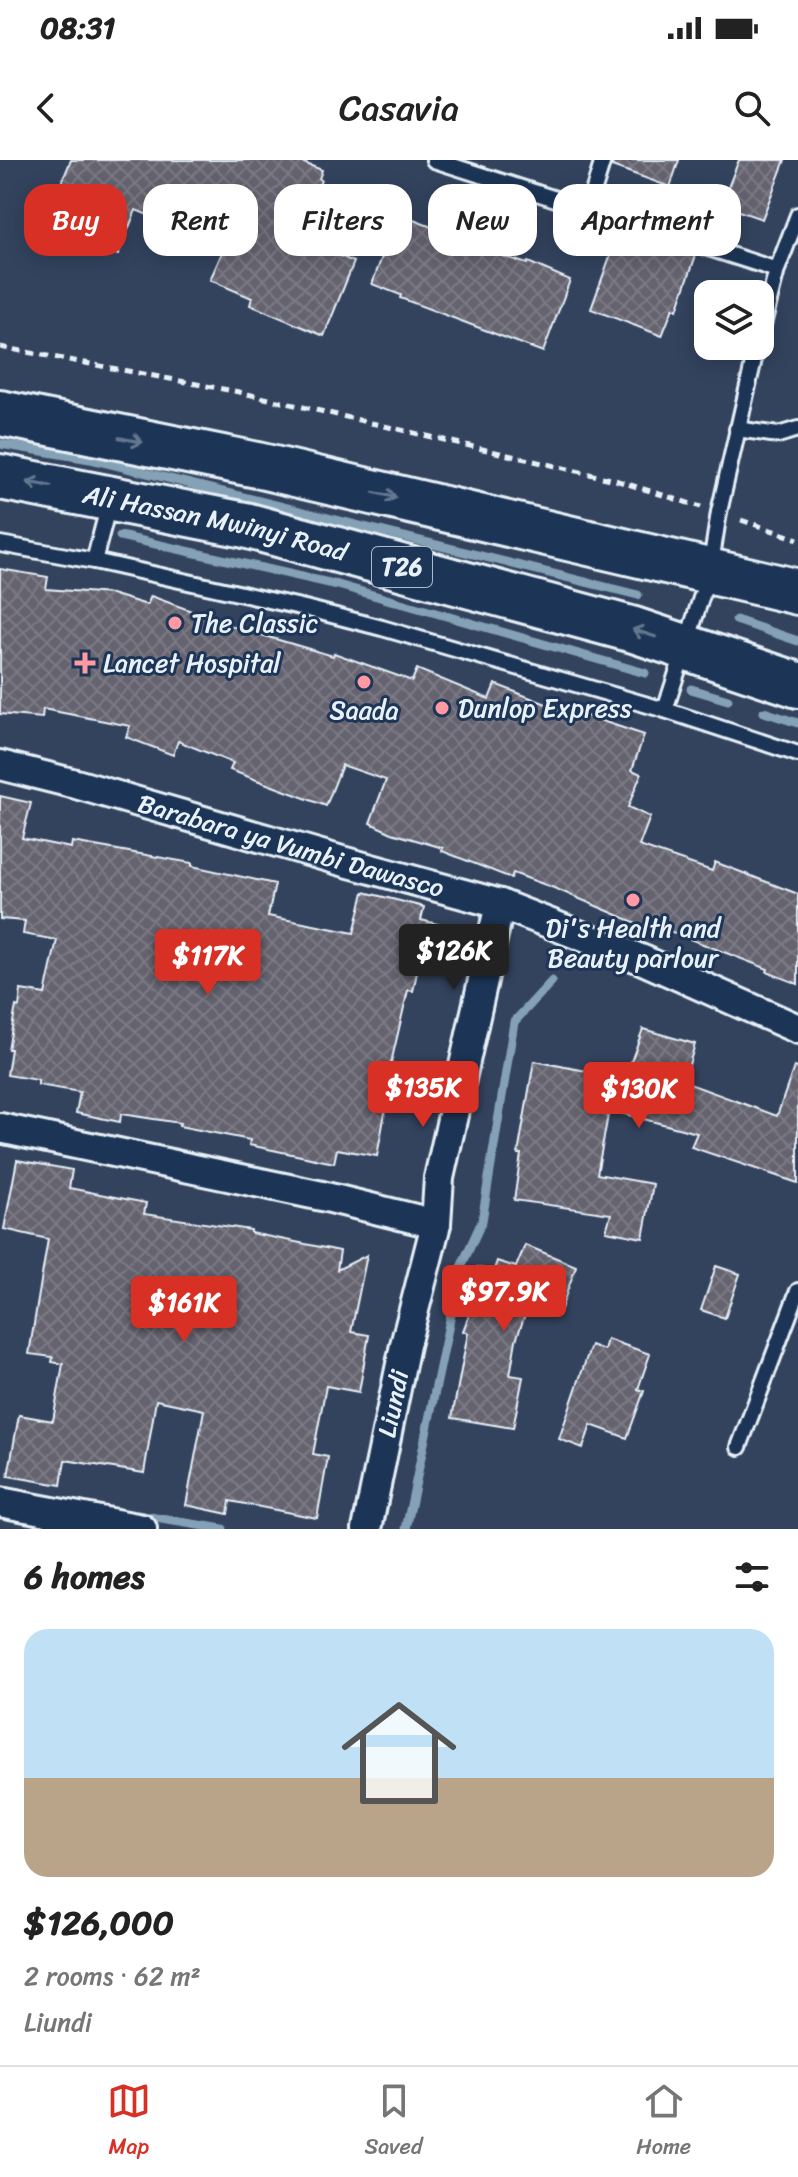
<!DOCTYPE html>
<meta charset="utf-8">
<style>
:root{--surface:#fff;--page:#f2f2f2;--text:#222;--muted:#767676;--line:#e0e0e0;--accent:#d93025}
body{margin:0;font-family:Sriracha,sans-serif;background:var(--page);color:var(--text);height:100vh;display:flex;flex-direction:column;font-size:30px;white-space:nowrap}
*{box-sizing:border-box;margin:0}
p{font-size:26px;color:var(--muted)}
.icon{flex:none;width:44px;height:44px;fill:none;stroke:currentColor;stroke-width:2;stroke-linecap:round;stroke-linejoin:round}
.map{position:relative;height:1369px;overflow:hidden}
.sheet{display:flex;flex-direction:column;background:var(--surface);flex:1}
.sheet>*{flex:none}
.hud{position:absolute;left:24px;top:24px;width:750px;height:72px;display:flex;gap:16px}
.tools{position:absolute;left:694px;top:120px;display:grid;gap:16px}
.tools a{display:grid;place-items:center;width:80px;height:80px;border-radius:16px;background:var(--surface);box-shadow:0 4px 20px #0003;font-size:40px}
.price{position:absolute;translate:-50% -68px;padding:0 18px;border-radius:8px;background:var(--accent);color:#fff;font-size:26px;line-height:52px;filter:drop-shadow(0 2px 4px #0008)}
.price::after{content:'';position:absolute;left:50%;top:48px;width:24px;height:18px;margin-left:-12px;background:inherit;clip-path:polygon(0 0,100% 0,50% 100%)}
.price.on{background:#222;color:#fff}
ul{padding:0;list-style:none}
li{display:grid;align-content:center;gap:16px;height:424px;padding:0 24px}
li+li{border-top:2px solid var(--line)}
li span{display:grid;place-items:center;height:248px;border-radius:24px;color:#555}
li>.icon{margin-inline-start:auto}
span .icon{width:144px;height:144px;fill:#fffc;stroke-width:1}
li b{font-size:34px}
h2{display:flex;justify-content:space-between;align-items:center;height:96px;padding:0 24px;font-size:34px}
.chip{padding:0 28px;border-radius:24px;background:var(--surface);box-shadow:0 4px 20px #0003;font-size:28px;line-height:72px}
.chip.on{background:var(--accent);color:#fff}
.status{display:flex;justify-content:space-between;align-items:center;height:56px;padding:0 40px;background:var(--surface);direction:ltr}
.status svg{height:22px;fill:currentColor}
header{display:flex;justify-content:space-between;align-items:center;height:104px;padding:0 24px;background:var(--surface);font-size:36px;font-weight:600}
.tabs{display:flex;justify-content:space-around;align-items:center;height:112px;border-top:2px solid var(--line);background:var(--surface);font-size:22px;color:var(--muted)}
.tabs a{display:grid;justify-items:center;gap:4px}
.tabs .on{color:var(--accent)}
.map>svg:first-child{display:block}
.lines{fill:none;stroke-linecap:round;stroke-linejoin:round}
.stream{stroke:#84a1b6;stroke-width:9}
.building{fill:url(#building-cross-hatch);stroke:#e8f1f8;stroke-width:2}
.service-casing{stroke:#e8f1f8;stroke-width:20}
.minor-casing{stroke:#e8f1f8;stroke-width:34}
.trunk-casing{stroke:#e8f1f8;stroke-width:50}
.path{stroke:#e8f1f8;stroke-width:5;stroke-dasharray:8 6;stroke-linecap:butt}
.service{stroke:#1d3557;stroke-width:14}
.minor{stroke:#1d3557;stroke-width:28}
.trunk{stroke:#1d3557;stroke-width:44}
.oneway{stroke:#64778f}
.poi-dot{fill:#ff9aa2;stroke:#1d3557;stroke-width:3}
.labels{text-anchor:middle;stroke-width:6;stroke-linejoin:round;paint-order:stroke}
.shield{fill:#1d3557;stroke:#abb9c8;stroke-width:2}
.shield-label{font-size:24px;font-weight:bold;fill:#e8f1f8}
.street-label{font-size:26px;fill:#e8f1f8;stroke:#1d3557}
.poi-label{font-size:26px;fill:#e8f1f8;stroke:#1d3557;text-anchor:start}
</style>
<div class="status"><b>08:31</b><svg viewBox="0 0 49 12"><path d="M0 12V9h3v3zM5 12V6h3v6zM10 12V3h3v9zM15 12V0h3v12zM26 1h20v11H26zM47 4h2v5h-2z"/></svg></div>
<header><svg class="icon" aria-label="back" viewBox="0 0 24 24"><path d="M15 5l-7 7 7 7"/></svg>Casavia<svg class="icon" aria-label="search" viewBox="0 0 24 24"><circle cx="10" cy="10" r="6"/><path d="M15 15l6 6"/></svg></header>
<div class="map">
<svg width="798" height="1369" viewBox="0 0 798 1369">
<defs>
<pattern id="building-cross-hatch" width="8" height="8" patternUnits="userSpaceOnUse" patternTransform="scale(2)"><rect width="8" height="8" fill="#65636f"/><path d="M0 0l8 8M0 8l8-8" fill="none" stroke="#7b7a84"/></pattern>
</defs>
<rect width="100%" height="100%" fill="#33435e"/>
<filter id="ink" filterUnits="userSpaceOnUse"><feTurbulence type="fractalNoise" baseFrequency=".0125" numOctaves="2"/><feDisplacementMap in="SourceGraphic" scale="16" xChannelSelector="R" yChannelSelector="G"/><feConvolveMatrix kernelMatrix="1 2 1 2 8 2 1 2 1" color-interpolation-filters="sRGB"/></filter>
<g filter="url(#ink)">
<g class="lines">
<g class="stream">
<polyline points="0,284 90,299 638,435"/>
<polyline points="120,376 338,425 645,513"/>
<polyline points="736,460 798,481"/>
<polyline points="691,529 728,540"/>
<polyline points="764,552 798,563"/>
<polyline points="137,1355 223,1369"/>
<polyline points="406,1369 461,1107 482,1061 514,862 552,821"/>
</g>
</g>
<g class="building">
<polygon points="71,0 296,0 322,10 319,19 321,20 299,78 354,102 324,176 250,145 252,138 210,120 225,86 136,50 118,95 44,65"/>
<polygon points="613,0 679,0 670,27 612,6"/>
<polygon points="739,0 785,0 762,59 721,45"/>
<polygon points="398,54 468,81 467,84 527,104 528,102 570,120 543,192 400,138 401,135 372,124"/>
<polygon points="617,77 661,93 664,84 696,95 677,150 673,148 662,176 591,149"/>
<polygon points="0,409 48,417 46,429 111,434 147,445 151,436 208,457 207,459 333,496 334,493 412,521 417,509 489,539 495,524 585,559 587,556 644,575 632,610 641,614 628,647 650,657 639,686 712,711 715,702 798,734 798,824 767,812 768,809 664,769 662,774 554,728 513,713 511,718 442,691 443,688 392,673 370,663 386,620 342,605 326,646 230,610 233,603 178,581 173,595 126,577 130,566 43,549 42,558 0,554"/>
<polygon points="0,636 31,643 22,678 71,688 72,682 192,703 192,706 275,724 268,756 354,773 364,732 424,747 421,760 462,770 457,794 423,785 413,831 408,830 391,903 394,904 377,996 337,989 334,1003 249,985 250,980 179,966 180,963 121,954 120,962 76,953 80,932 38,925 38,920 7,915 11,889 8,889 16,846 19,847 21,830 45,834 57,780 23,774 25,761 0,759"/>
<polygon points="643,869 695,884 684,922 777,956 794,907 798,908 798,1023 691,987 697,973 609,950 597,1014 653,1024 643,1078 606,1071 611,1054 514,1040 521,994 518,994 534,901 618,917 621,905 629,907"/>
<polygon points="17,1000 72,1010 69,1028 146,1043 144,1054 251,1070 251,1073 340,1091 337,1110 367,1095 351,1172 369,1175 359,1232 326,1226 313,1294 328,1297 317,1358 230,1341 228,1354 186,1345 204,1250 156,1240 144,1313 65,1300 61,1325 8,1316 19,1255 53,1261 63,1204 52,1202 53,1197 29,1194 48,1079 4,1069"/>
<polygon points="525,1085 576,1106 560,1152 530,1141 516,1180 510,1215 523,1217 513,1268 452,1258 468,1173 463,1171 477,1134 470,1132 478,1107 493,1112 497,1101 516,1107"/>
<polygon points="716,1106 740,1114 725,1158 701,1150"/>
<polygon points="607,1179 650,1194 638,1229 644,1231 627,1278 591,1265 583,1288 559,1279 591,1185 604,1190"/>
</g>
<g class="lines">
<g class="service-casing">
<g id="service">
<polyline points="434,0 777,110"/>
<polyline points="588,49 603,0"/>
<polyline points="760,176 777,110 798,55"/>
<polyline points="737,269 778,275 798,269"/>
<polyline points="0,384 94,401 109,344"/>
<polyline points="94,401 305,448 382,468 665,550 710,410 719,352 757,186"/>
<polyline points="665,550 798,594"/>
<polyline points="739,1287 798,1131"/>
</g>
</g>
<g class="minor-casing">
<g id="minor">
<path id="s1" d="M0 605 76 624 342 701 500 744 643 800 798 869"/>
<polyline points="0,968 322,1036 436,1064"/>
<polyline points="0,1342 142,1369"/>
<path id="s2" d="M367 1369 405 1185 436 1064 439 1018 500 744"/>
</g>
</g>
<g class="trunk-casing">
<g id="trunk">
<polyline points="0,253 257,305 798,432"/>
<path id="s3" d="M0 317 245 365 634 470 798 525"/>
</g>
</g>
<g class="path">
<polyline points="0,187 239,232 615,320 701,347"/>
<polyline points="741,360 798,379"/>
</g>
<use href="#service" class="service"/>
<use href="#minor" class="minor"/>
<use href="#trunk" class="trunk"/>
</g>
<defs><path id="oneway-shaft" d="M-6 0H5M1.5-3L5.5 0L1.5 3" fill="none" stroke-width="1.6" stroke-linecap="round" stroke-linejoin="round" transform="scale(2)"/></defs>
<g class="oneway">
<use href="#oneway-shaft" transform="translate(131 280) rotate(11)"/>
<use href="#oneway-shaft" transform="translate(39 324) rotate(-170)"/>
<use href="#oneway-shaft" transform="translate(385 335) rotate(13)"/>
<use href="#oneway-shaft" transform="translate(644 473) rotate(-162)"/>
</g>
</g>
<g class="poi-dot">
<circle cx="175" cy="463" r="8"/>
<path d="M81 491h8v8h8v8h-8v8h-8v-8h-8v-8h8z"/>
<circle cx="364" cy="522" r="8"/>
<circle cx="442" cy="548" r="8"/>
<circle cx="633" cy="740" r="8"/>
</g>
<g class="labels">
<rect class="shield" x="372" y="387" width="60" height="40" rx="6"/>
<g class="shield-label">
<text x="402" y="415">T26</text>
</g>
<g class="street-label">
<text dy="9" stroke="none"><textPath href="#s3" startOffset="220">Ali Hassan Mwinyi Road</textPath></text>
<text dy="9" stroke="none"><textPath href="#s1" startOffset="302">Barabara ya Vumbi Dawasco</textPath></text>
<text dy="9" stroke="none"><textPath href="#s2" startOffset="128">Liundi</textPath></text>
</g>
<g class="poi-label">
<text x="191" y="472">The Classic</text>
<text x="103" y="512">Lancet Hospital</text>
<text x="458" y="557">Dunlop Express</text>
<text x="364" y="559" text-anchor="middle">Saada</text>
<text x="633" y="777" text-anchor="middle">Di's Health and<tspan x="633" dy="30">Beauty parlour</tspan></text>
</g>
</g>
</svg>
<div class="tools">
<a><svg class="icon" aria-label="layers" viewBox="0 0 24 24"><path d="M12 4l9 5-9 5-9-5zM3 14l9 5 9-5"/></svg></a>
</div>
<b class="price on" style="left:454px;top:832px">$126K</b>
<b class="price" style="left:208px;top:837px">$117K</b>
<b class="price" style="left:423px;top:969px">$135K</b>
<b class="price" style="left:639px;top:970px">$130K</b>
<b class="price" style="left:504px;top:1173px">$97.9K</b>
<b class="price" style="left:184px;top:1184px">$161K</b>
<div class="hud">
<a class="chip on">Buy</a>
<a class="chip">Rent</a>
<a class="chip">Filters</a>
<a class="chip">New</a>
<a class="chip">Apartment</a>
</div>
</div>
<section class="sheet">
<h2>6 homes<svg class="icon" aria-label="filters" viewBox="0 0 24 24"><path d="M4 7h16M4 17h16"/><circle cx="9" cy="7" r="2"/><circle cx="15" cy="17" r="2"/></svg></h2>
<ul>
<li><span style="background:linear-gradient(#bfe0f5 60%,#b9a48a 0)"><svg class="icon" aria-label="home" viewBox="0 0 24 24"><path d="M3 11l9-7 9 7M6 9v11h12V9"/></svg></span><div><b>$126,000</b><p>2 rooms · 62 m²</p><p>Liundi</p></div></li>
</ul>
</section>
<nav class="tabs">
<a class="on"><svg class="icon" aria-label="map" viewBox="0 0 24 24"><path d="M3 6l6-2 6 2 6-2v14l-6 2-6-2-6 2zM9 4v14M15 6v14"/></svg>Map</a>
<a><svg class="icon" aria-label="saved" viewBox="0 0 24 24"><path d="M7 4h10v16l-5-4-5 4z"/></svg>Saved</a>
<a><svg class="icon" aria-label="home" viewBox="0 0 24 24"><path d="M3 11l9-7 9 7M6 9v11h12V9"/></svg>Home</a>
</nav>
